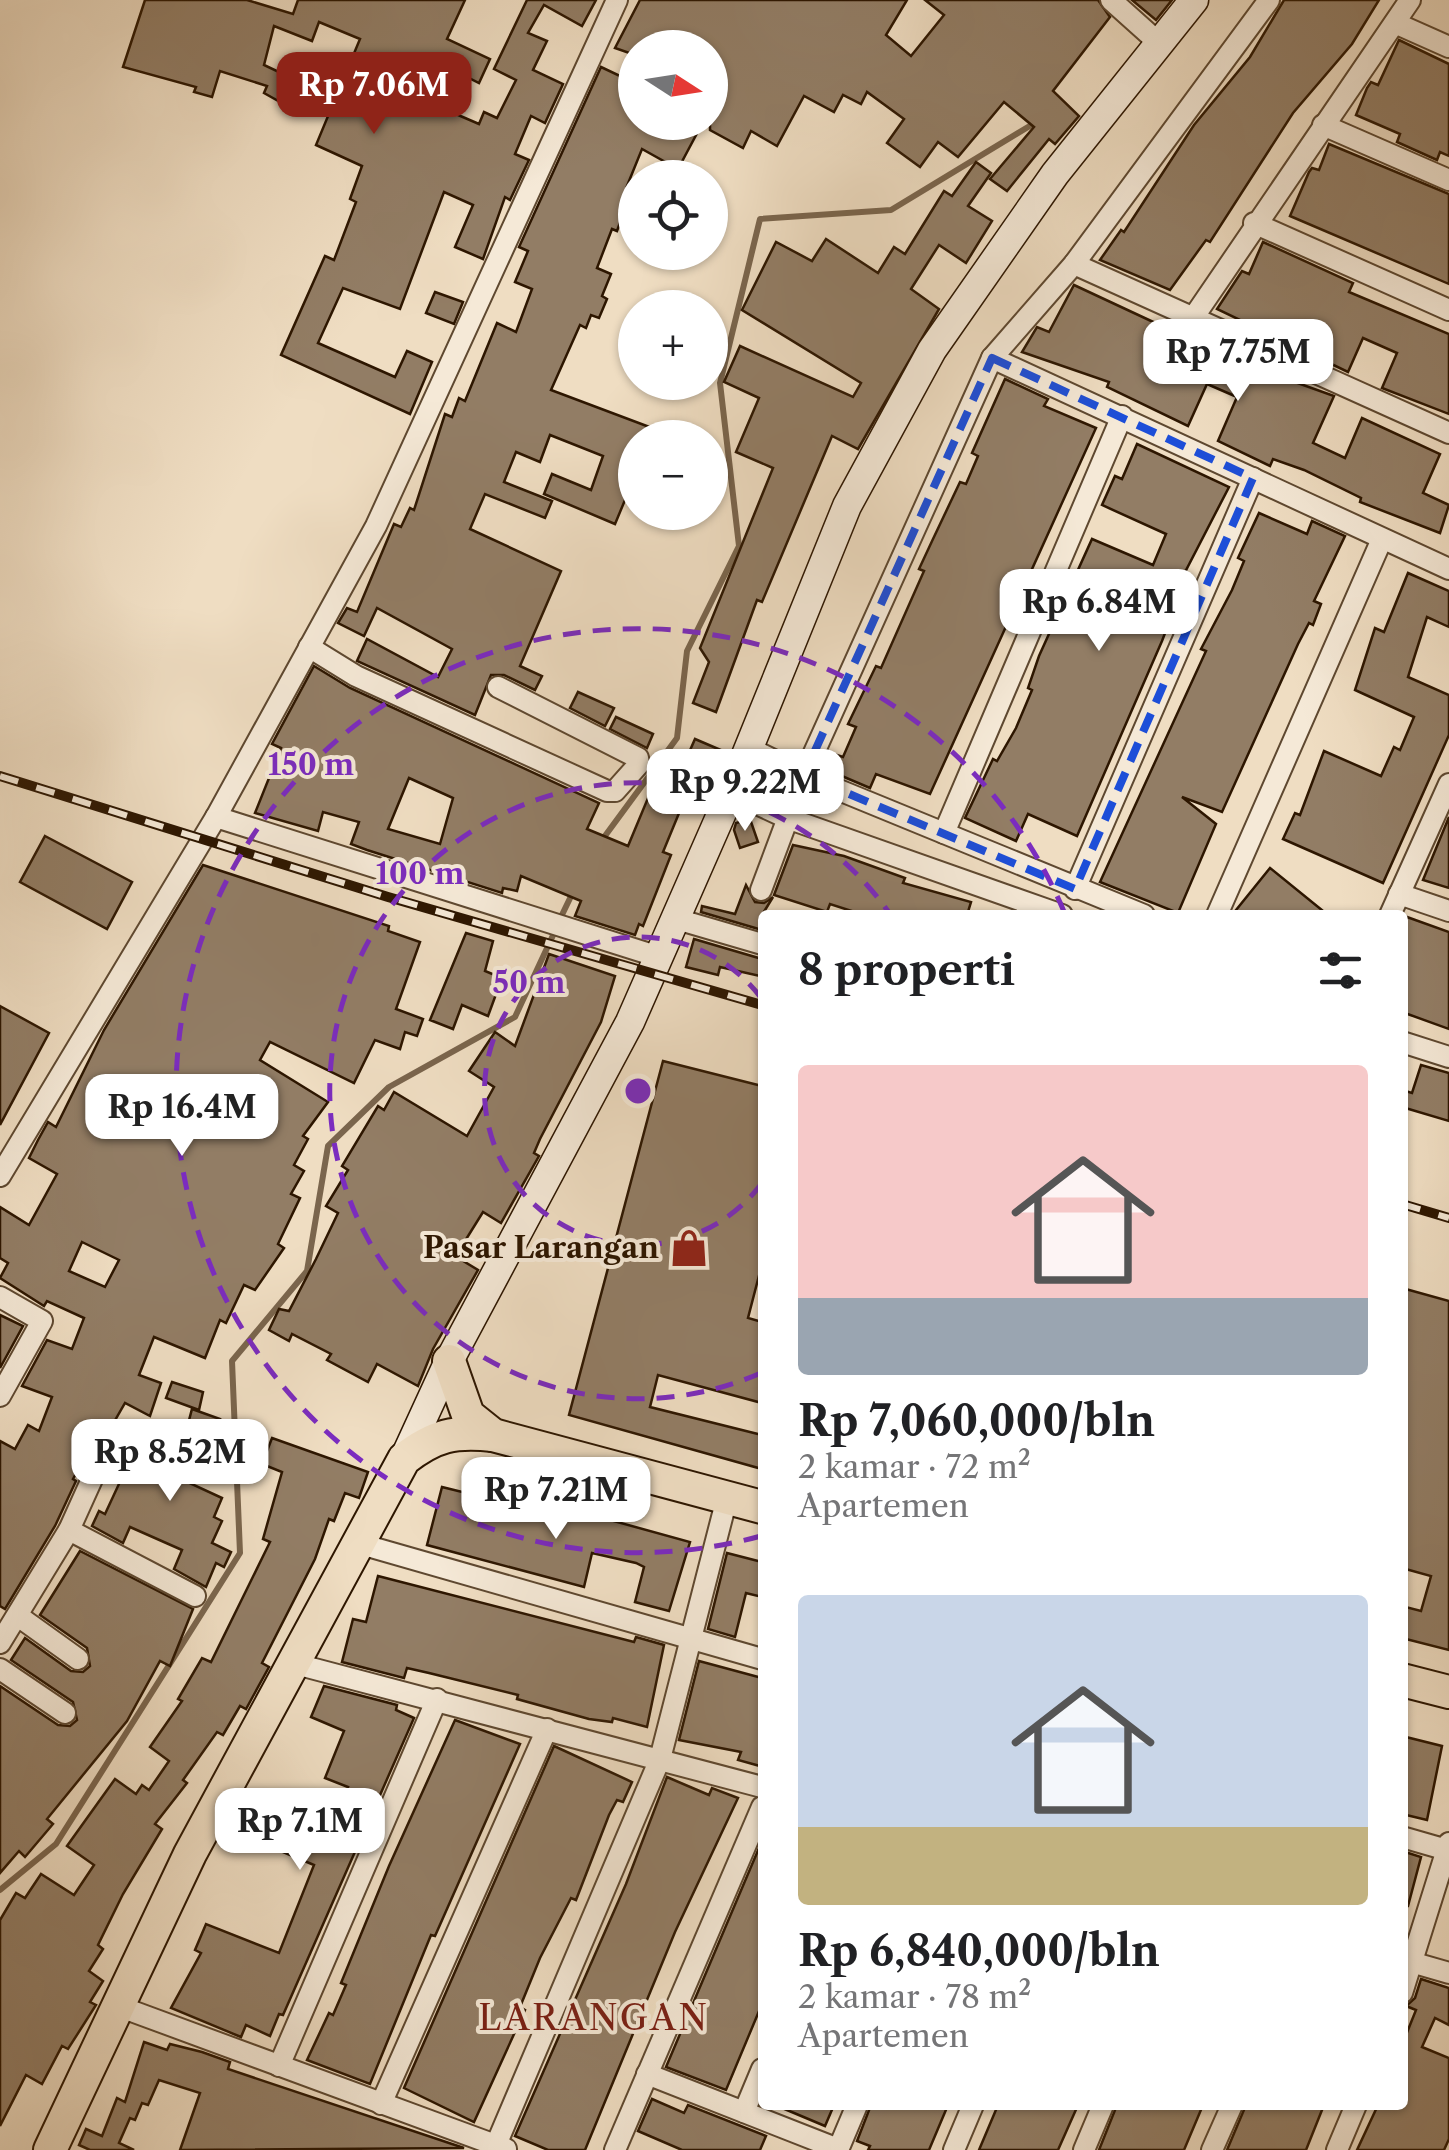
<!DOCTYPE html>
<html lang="id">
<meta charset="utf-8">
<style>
:root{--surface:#fff;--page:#f6f6f6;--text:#202124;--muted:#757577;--accent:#8f2418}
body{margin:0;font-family:"Libre Caslon Text",serif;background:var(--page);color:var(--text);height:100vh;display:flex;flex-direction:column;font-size:38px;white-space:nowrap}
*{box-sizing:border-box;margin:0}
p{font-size:32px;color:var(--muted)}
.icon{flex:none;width:55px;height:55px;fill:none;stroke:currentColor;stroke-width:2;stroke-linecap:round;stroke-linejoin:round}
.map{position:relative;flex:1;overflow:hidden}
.sheet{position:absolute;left:758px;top:910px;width:650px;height:1200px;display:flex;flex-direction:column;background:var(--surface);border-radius:10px;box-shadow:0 2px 8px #0004}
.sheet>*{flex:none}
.needle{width:65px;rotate:102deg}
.tools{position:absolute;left:618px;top:30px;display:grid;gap:20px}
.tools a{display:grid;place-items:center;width:110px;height:110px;border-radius:50%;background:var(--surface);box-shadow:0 2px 8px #0004;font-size:50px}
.price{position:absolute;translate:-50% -85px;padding:0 22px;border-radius:20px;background:#fff;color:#222;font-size:32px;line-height:65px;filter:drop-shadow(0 2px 5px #0008)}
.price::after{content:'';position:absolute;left:50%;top:60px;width:30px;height:22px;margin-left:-15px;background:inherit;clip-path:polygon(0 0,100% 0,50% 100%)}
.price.on{background:var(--accent);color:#fff}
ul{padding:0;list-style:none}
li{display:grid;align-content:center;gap:20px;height:530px;padding:0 40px}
li span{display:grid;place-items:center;height:310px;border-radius:10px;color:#555}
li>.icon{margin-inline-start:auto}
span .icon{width:180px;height:180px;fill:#fffc;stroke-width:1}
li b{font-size:42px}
h2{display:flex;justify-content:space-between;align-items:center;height:120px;padding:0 40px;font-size:42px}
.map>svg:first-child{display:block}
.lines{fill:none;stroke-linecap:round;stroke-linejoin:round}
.stream{stroke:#7a654d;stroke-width:6}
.building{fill:#927d65;stroke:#2d1600;stroke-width:2.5;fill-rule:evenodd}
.minor-casing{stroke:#5e4830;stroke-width:24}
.secondary-casing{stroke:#2d1600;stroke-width:31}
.trunk-casing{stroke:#2d1600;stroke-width:36}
.minor{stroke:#f5e9d7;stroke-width:20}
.secondary{stroke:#f5e9d7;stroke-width:28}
.trunk{stroke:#efddc2;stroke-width:32}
.rail-casing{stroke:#2d1600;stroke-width:10}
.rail{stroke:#f5e9d7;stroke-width:6;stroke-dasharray:19;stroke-linecap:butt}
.marked{fill:none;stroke:#1d4ed8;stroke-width:8;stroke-dasharray:20 12;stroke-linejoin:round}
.ring{fill:none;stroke:#7b2cbf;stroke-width:5;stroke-dasharray:18 12}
.labels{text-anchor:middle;stroke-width:8;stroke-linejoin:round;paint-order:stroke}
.poi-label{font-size:30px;font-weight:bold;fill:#2d1600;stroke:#f5e9d7;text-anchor:end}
.quarter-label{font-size:35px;letter-spacing:2.5px;fill:#7a1f14;stroke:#f5e9d7}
.centre{fill:#7b2cbf;stroke:#f5e9d7;stroke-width:5}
.ring-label{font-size:30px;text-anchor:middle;font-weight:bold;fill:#7b2cbf;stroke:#f5e9d7;stroke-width:8;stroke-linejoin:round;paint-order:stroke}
</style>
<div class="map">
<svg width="1449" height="2150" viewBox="0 0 1449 2150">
<rect width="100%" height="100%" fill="#efddc2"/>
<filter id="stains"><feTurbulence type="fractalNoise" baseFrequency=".002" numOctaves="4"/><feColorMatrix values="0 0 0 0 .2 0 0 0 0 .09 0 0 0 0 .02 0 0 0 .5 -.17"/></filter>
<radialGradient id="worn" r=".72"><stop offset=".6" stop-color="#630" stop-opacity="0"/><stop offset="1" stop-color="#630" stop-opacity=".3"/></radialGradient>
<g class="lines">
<g class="stream">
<polyline points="602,840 677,738 687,651 739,546 720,383 760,219 891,210 1038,121"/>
<polyline points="560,919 574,890"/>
<polyline points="0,1890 56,1844 240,1553 232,1361 307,1271 328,1146 389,1087 515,1017 555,931"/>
</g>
</g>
<g class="building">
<polygon points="145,0 247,0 293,14 298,0 465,0 447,39 490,59 479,83 445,66 428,102 479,124 484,112 497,118 516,80 494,69 527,0 596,0 582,26 544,5 528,33 547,41 533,70 563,84 545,123 531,116 515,154 529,160 510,200 505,197 483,259 455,247 473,205 444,192 400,309 343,288 318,343 395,377 407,351 432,362 410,414 281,355 325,256 334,260 356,202 350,199 362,166 316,145 360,39 319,22 312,41 274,26 264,65 294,79 282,103 264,93 267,86 220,71 212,97 194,92 196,87 123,67"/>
<polygon points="640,0 907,0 886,35 911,56 944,15 925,0 1098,0 1110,17 1053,91 1079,116 1055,144 1049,139 1007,191 990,179 1034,127 1004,102 958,157 938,142 920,167 887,143 904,119 867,92 861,104 843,95 834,112 804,96 777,146 751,131 743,148 710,130 710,48 635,48 635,55 615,48"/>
<polygon points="1132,0 1172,0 1156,20"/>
<polygon points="1284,0 1379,0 1352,44 1293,113 1210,242 1206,240 1170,290 1100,260 1121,230 1124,232 1194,125 1250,57"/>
<polygon points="1399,40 1449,64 1449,156 1440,152 1437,160 1397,142 1400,134 1356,115 1367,88 1371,82 1378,85"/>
<polygon points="601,67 635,83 635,122 703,122 678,169 642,149 627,186 635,189 635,203 631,212 625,209 617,231 612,229 597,268 611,274 602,296 607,299 599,318 591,315 586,328 580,325 551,390 676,437 635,438 635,503 625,500 615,524 544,494 552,474 591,490 603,456 550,435 540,462 516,452 504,482 552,501 545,518 485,494 470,529 561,571 520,666 542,676 535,690 504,675 491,675 475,715 357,661 367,639 438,677 452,649 377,608 364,636 338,623 347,608 357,612 394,524 401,527 410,508 414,510 445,414 452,417 459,398 465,401 497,323 516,332 532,289 515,282 528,251 519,247"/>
<polygon points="1329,144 1449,194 1449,284 1290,216 1309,172 1312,168 1319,170"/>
<polygon points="976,162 991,173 968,206 992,221 966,263 939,245 911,289 939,309 858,449 832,436 762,602 757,600 716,712 693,703 709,662 700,648 773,468 736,452 759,398 724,382 740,346 853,397 861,383 742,310 776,242 812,261 826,239 878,273 894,247 905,254 944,191 952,196"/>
<polygon points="1263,242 1353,283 1349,292 1449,334 1449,414 1382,388 1397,353 1363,338 1348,372 1217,309 1242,271 1249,274"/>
<polygon points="1074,285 1239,362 1334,396 1313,443 1345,458 1362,418 1440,454 1423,493 1449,505 1440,533 1360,502 1361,498 1304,470 1273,459 1270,466 1218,441 1237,397 1207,384 1188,426 1107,387 1109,382 1022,352 1037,327 1049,332"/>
<polygon points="435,292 463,302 454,324 426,313"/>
<polygon points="1005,379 1048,399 1044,406 1096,428 930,794 876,774 870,788 830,771 837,755 843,757 856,727 848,724 876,666 881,668 924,571 919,569 933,539 960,482 966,484 978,456 972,453"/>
<polygon points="1137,444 1229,487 1181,580 1185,581 1162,641 1077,836 1028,814 1016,841 965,818 993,759 997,761 1016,728 1032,690 1028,688 1039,656 1092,539 1153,565 1166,534 1102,505 1115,476 1122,479"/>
<polygon points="1259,513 1307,534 1312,521 1345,536 1314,601 1321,604 1313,625 1309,623 1298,644 1222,812 1182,797 1216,824 1178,913 1100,882 1206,651 1201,649 1232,590 1244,561 1238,558"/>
<polygon points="1408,573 1449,591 1449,627 1427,617 1408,677 1449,695 1449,735 1383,883 1283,839 1295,813 1300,815 1324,751 1381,776 1394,747 1400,750 1414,717 1355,690 1375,628 1384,632"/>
<path d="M314 666 350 688 599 803 587 829 628 846 648 798 666 805 695 739 723 751 700 808 684 801 663 852 671 855 643 926 639 924 635 935 575 916 581 901 521 876 517 891 503 888 502 893 367 850 351 844 359 822 323 812 318 831 255 813 281 748 272 744ZM409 778 453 798 440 844 388 829Z"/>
<polygon points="578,692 614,708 605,726 570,708"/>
<polygon points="616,717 653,734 647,748 610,729"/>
<polygon points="1449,817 1449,888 1423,880"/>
<polygon points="750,819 758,842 740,848 734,830 736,823"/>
<polygon points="45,836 132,882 107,929 20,882"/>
<polygon points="793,845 844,856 905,878 903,883 971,902 967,915 864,915 830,904 827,912 774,895"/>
<path d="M203 865 389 926 388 931 420 942 396 1009 423 1019 417 1036 405 1032 400 1049 375 1040 354 1083 270 1042 260 1060 328 1102 303 1136 308 1139 294 1165 304 1171 291 1194 300 1198 278 1244 284 1248 255 1290 244 1285 226 1323 220 1320 205 1358 154 1337 139 1375 161 1383 150 1416 125 1403 102 1443 94 1441 73 1479 76 1481 55 1526 5 1609 0 1606V1441L15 1449 28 1425 39 1431 52 1397 22 1386 47 1340 72 1349 84 1318 47 1301 44 1306 0 1278 8 1263 0 1258V1207L29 1225 57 1174 29 1158 38 1140 48 1122 56 1127 104 1030ZM82 1242 119 1260 105 1287 69 1271Z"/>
<polygon points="1270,868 1328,915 1232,915"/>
<polygon points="746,885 755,902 764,903 773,897 762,915 762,930 701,912 702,906 735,914"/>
<polygon points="1407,917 1449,932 1449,1029 1402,1012 1402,929"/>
<polygon points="466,933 493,941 485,971 502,978 488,1016 462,1005 453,1029 430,1020"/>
<polygon points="694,939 762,959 760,976 720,967 718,975 686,967"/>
<polygon points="549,954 615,976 601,1022 540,1139 534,1153 539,1156 501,1223 483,1212 460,1249 464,1252 460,1259 478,1270 433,1349 418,1386 377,1364 368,1382 327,1360 331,1354 292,1334 289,1341 269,1330 279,1309 289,1311 316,1259 338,1213 326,1206 348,1170 342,1166 378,1106 384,1110 394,1092 467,1136 494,1087 469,1071 495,1032 515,1046"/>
<polygon points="0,1006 49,1033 0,1125"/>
<polygon points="663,1061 762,1086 762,1264 748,1318 762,1322 762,1403 658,1375 650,1407 762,1435 762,1469 569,1415"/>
<polygon points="1421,1065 1449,1073 1449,1121 1402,1107 1402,1090 1412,1093"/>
<polygon points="1402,1288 1449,1301 1449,1650 1402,1638 1402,1606 1421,1611 1431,1576 1402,1568 1402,1378 1406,1364 1402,1363"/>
<polygon points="0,1315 23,1326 0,1368"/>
<polygon points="172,1382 203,1392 199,1410 166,1398"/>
<polygon points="192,1409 220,1419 209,1451 200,1448 185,1481 222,1498 214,1517 222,1521 212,1543 231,1552 224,1567 216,1563 206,1587 174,1569 182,1550 130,1527 123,1543 92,1526 99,1511 105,1514 125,1471 118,1468 127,1449 172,1469 178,1462"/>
<polygon points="272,1438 368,1472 359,1498 345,1493 334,1521 329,1519 315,1559 262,1663 269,1667 246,1709 240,1706 223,1735 217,1732 183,1780 187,1783 155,1824 162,1829 123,1894 98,1945 103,1949 89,1971 103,1981 90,2002 96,2005 68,2049 62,2046 42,2084 26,2075 0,2126 0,1920 16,1893 25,1898 41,1874 74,1895 94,1865 67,1846 115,1779 136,1794 142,1785 149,1790 169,1761 150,1747 182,1701 178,1699 202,1658 211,1662 270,1542 263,1539 282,1472 262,1464"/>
<polygon points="442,1487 539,1511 541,1501 690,1542 669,1611 635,1602 644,1567 636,1563 592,1553 584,1587 427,1545"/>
<polygon points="80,1551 193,1609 170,1666 160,1661 127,1721 47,1819 53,1824 25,1857 19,1851 0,1873 0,1686 58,1725 70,1726 77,1720 73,1702 11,1660 25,1638 71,1671 83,1672 90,1666 87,1648 40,1615"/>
<polygon points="727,1553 762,1562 762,1597 746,1593 735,1637 708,1629"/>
<polygon points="378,1576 634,1642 636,1637 664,1645 647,1727 613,1718 612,1722 589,1719 517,1699 518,1695 429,1673 407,1668 404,1678 342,1662 353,1619 366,1622"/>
<polygon points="699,1661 762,1678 760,1766 738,1760 741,1752 679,1740"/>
<polygon points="324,1686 397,1705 396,1710 414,1718 283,2015 279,2014 270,2036 246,2025 241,2037 171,2008 201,1953 195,1950 206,1924 279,1953 314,1865 264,1844 283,1797 334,1819 348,1787 325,1778 344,1731 311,1717"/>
<polygon points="455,1720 520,1744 435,1936 431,1935 370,2084 307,2060 329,2013 333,2015 346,1985 341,1983 389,1866"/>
<polygon points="1402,1736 1442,1746 1427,1820 1402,1814"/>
<polygon points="554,1746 632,1782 623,1802 617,1800 609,1815 576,1900 571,1898 540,1958 520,2007 525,2010 474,2122 404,2088"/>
<polygon points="667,1777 709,1795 712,1788 738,1798 675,1932 585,2150 548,2150 515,2136 626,1884"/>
<polygon points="762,1841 762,2004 726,2090 666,2067"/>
<polygon points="1402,1851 1421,1857 1408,1906 1402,1906"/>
<polygon points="1421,1979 1449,1988 1449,2025 1435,2018 1422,2047 1449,2058 1449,2139 1444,2150 1357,2150 1378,2105 1402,2105 1402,2045 1416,2010 1406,2006 1415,1998"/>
<polygon points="144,2042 167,2050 170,2044 202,2052 230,2062 228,2069 464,2148 180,2150 200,2093 159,2080 148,2105 142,2103 135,2120 130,2118 119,2143 134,2150 90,2150 79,2145 86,2129 102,2136 117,2098 125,2102"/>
<polygon points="652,2099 684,2113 688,2105 766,2136 760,2150 682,2150 638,2131"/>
<polygon points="775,2105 834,2105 825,2126"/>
<polygon points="871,2105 948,2105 929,2150 868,2150 870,2146 857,2141"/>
<polygon points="998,2105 1078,2105 1058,2150 979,2150"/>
<polygon points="1117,2105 1203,2105 1184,2150 1099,2150"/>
<polygon points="1246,2105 1324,2105 1306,2150 1227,2150"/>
</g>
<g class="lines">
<g class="minor-casing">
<g id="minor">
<polyline points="1111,0 1159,43"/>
<polyline points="1395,23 1449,47"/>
<polyline points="1323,125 1449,180"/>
<polyline points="1254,223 1449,310"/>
<polyline points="1074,264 1449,433"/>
<polyline points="1193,318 1410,0"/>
<polyline points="992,358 1449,569"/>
<polyline points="309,647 356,676 607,791 615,791 639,764 638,758 498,687"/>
<polyline points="749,748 812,779 1144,915"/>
<polyline points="731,792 787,818 1062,915"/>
<polyline points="216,817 656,956"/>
<polyline points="944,833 1122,416"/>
<polyline points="1075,889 1253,478"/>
<polyline points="761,890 804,775 992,358 1074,264 1269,0"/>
<polyline points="1399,894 1449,911"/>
<polyline points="1217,915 1382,539"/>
<polyline points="1390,915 1449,784"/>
<polyline points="673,918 762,944"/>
<polyline points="1402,1042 1449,1057"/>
<polyline points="0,1176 216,817 376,526 617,0"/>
<polyline points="0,1297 42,1321 0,1396"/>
<polyline points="69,1530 195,1596"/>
<polyline points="357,1543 762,1659"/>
<polyline points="18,1616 78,1659"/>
<polyline points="0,1643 69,1530 102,1457"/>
<polyline points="292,1663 762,1787"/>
<polyline points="0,1669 65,1713"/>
<polyline points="1402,1837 1447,1850"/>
<polyline points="1404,1960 1449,1973"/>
<polyline points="1402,1993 1449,1843"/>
<polyline points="118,2006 506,2149"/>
<polyline points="279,2066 437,1699"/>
<polyline points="647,2074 838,2149"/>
<polyline points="381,2104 547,1729"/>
<polyline points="744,2112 762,2069"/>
<polyline points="496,2145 660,1759 727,1498"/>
<polyline points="615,2150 762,1807"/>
<polyline points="838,2150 857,2105"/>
<polyline points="954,2150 973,2105"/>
<polyline points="1084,2150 1103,2105"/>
<polyline points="1212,2150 1232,2105"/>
<polyline points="1337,2150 1356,2105"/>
</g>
</g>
<g class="secondary-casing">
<polyline id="secondary" points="404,1459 449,1361 630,1022 731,792 847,506 932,350 1055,174 1194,0"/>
</g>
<g class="trunk-casing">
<g id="trunk">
<polyline points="449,1361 468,1415 493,1435 762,1507"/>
<polyline points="1402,1680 1449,1692"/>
<path d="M50 2150 190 1854 404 1459C435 1435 454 1431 493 1435"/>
</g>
</g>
<use href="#minor" class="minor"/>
<use href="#secondary" class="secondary"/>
<use href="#trunk" class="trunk"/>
<g class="rail-casing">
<g id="rail">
<polyline points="0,776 388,897 762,1005"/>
<polyline points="1402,1204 1449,1218"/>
</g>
</g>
<use href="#rail" class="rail"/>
</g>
<path class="marked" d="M992 358 1253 478 1075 889 804 775Z"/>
<g class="ring">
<path d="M762 1183A154 154 0 1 1 762 999"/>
<path d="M761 1373A308 308 0 1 1 890 914"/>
<path d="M761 1536A462 462 0 1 1 1065 914"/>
</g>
<defs>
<g id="shop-bare" transform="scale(3)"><path d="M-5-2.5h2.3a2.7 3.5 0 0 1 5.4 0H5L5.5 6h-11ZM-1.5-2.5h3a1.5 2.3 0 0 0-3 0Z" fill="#8f2418" stroke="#f5e9d7" stroke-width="2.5" paint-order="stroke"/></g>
</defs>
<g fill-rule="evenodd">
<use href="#shop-bare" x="689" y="1248"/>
</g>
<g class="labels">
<g class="poi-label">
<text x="659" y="1258">Pasar Larangan</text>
</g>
<g class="quarter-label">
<text x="594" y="2030">LARANGAN</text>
</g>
</g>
<circle cx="638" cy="1091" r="15" class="centre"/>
<g class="ring-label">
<text x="311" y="775">150 m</text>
<text x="420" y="884">100 m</text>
<text x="529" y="993">50 m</text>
</g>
<rect width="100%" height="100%" filter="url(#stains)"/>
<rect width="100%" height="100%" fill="url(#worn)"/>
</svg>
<div class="tools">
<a><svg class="needle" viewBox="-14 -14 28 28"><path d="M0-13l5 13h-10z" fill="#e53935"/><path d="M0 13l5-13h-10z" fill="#757577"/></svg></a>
<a><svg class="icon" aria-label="locate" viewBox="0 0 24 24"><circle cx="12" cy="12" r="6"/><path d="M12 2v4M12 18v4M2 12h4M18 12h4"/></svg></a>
<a>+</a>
<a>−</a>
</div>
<b class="price on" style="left:374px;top:137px">Rp 7.06M</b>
<b class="price" style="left:1238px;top:404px">Rp 7.75M</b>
<b class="price" style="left:1099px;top:654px">Rp 6.84M</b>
<b class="price" style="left:745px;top:834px">Rp 9.22M</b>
<b class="price" style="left:182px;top:1159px">Rp 16.4M</b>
<b class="price" style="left:170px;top:1504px">Rp 8.52M</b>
<b class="price" style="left:556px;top:1542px">Rp 7.21M</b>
<b class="price" style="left:300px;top:1873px">Rp 7.1M</b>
<section class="sheet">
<h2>8 properti<svg class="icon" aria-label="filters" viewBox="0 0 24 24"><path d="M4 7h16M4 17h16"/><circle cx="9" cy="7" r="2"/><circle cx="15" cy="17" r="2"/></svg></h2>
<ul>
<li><span style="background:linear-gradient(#f6c9c9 75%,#9aa5b1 0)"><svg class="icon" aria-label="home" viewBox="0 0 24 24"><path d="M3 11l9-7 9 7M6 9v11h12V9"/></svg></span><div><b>Rp 7,060,000/bln</b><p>2 kamar · 72 m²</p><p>Apartemen</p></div></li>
<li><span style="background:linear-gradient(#c9d6e8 75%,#c2b280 0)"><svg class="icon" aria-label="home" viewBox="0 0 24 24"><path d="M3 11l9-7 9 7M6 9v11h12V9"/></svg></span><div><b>Rp 6,840,000/bln</b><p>2 kamar · 78 m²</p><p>Apartemen</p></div></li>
</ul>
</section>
</div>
